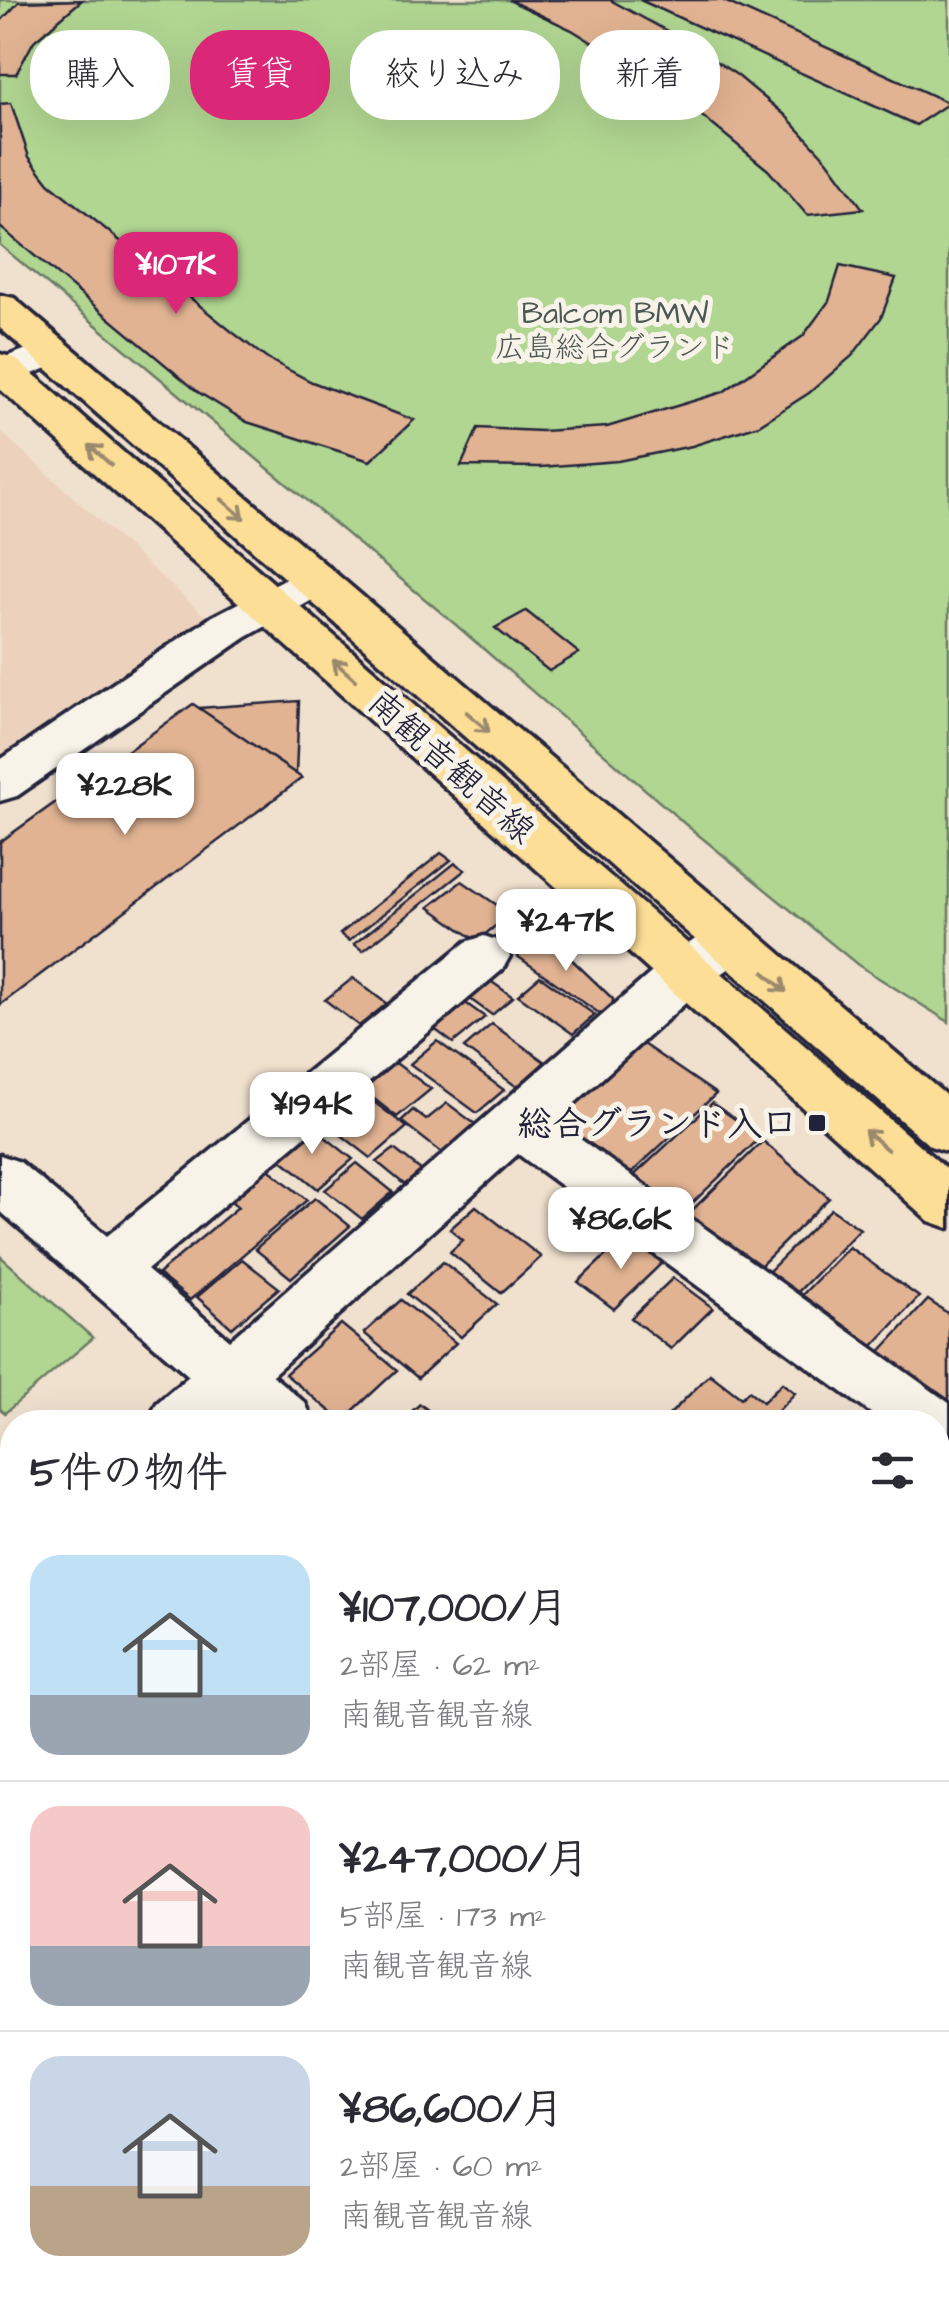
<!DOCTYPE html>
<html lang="ja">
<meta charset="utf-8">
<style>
:root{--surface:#fff;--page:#f7f7f7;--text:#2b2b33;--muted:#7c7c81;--line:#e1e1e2;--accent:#db2777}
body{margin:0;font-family:"Architects Daughter","Klee One",sans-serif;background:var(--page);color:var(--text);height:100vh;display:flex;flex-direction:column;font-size:38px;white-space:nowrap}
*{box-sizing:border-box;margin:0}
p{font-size:32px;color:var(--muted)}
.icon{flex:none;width:55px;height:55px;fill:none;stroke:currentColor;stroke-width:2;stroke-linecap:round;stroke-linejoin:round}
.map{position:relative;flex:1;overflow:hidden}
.panel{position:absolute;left:0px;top:1410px;width:950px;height:890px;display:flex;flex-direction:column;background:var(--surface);border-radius:40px 40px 0 0;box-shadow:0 10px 40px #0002}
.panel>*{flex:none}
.top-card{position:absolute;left:30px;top:30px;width:890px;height:90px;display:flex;gap:20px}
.price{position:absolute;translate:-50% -85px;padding:0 22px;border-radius:20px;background:#fff;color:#222;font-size:32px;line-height:65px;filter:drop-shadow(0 2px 5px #0008)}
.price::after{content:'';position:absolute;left:50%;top:60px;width:30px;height:22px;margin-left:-15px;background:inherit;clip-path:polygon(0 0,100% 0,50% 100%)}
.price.selected{background:var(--accent);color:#fff}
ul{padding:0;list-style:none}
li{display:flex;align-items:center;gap:30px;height:250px;padding:0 30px}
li+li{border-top:2px solid var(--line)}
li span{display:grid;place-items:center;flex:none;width:280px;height:200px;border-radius:30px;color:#555}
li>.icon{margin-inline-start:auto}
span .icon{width:120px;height:120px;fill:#fffc;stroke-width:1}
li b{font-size:42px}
h2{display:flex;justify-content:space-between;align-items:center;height:120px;padding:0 30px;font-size:42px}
.chip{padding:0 35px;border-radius:40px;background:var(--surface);box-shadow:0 10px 40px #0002;font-size:35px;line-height:90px}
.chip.selected{background:var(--accent);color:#fff}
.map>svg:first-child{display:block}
.built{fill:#ecd2bc}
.green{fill:#b1d691;stroke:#6a7c66;stroke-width:2.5}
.building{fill:#e1b392;stroke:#22223b;stroke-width:2.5}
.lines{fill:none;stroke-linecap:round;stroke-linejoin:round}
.minor-casing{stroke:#22223b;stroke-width:7}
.major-casing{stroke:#22223b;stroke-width:7}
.minor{fill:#f7f3e8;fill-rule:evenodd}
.major{fill:#fdde96;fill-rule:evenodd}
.oneway{stroke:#9a896d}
.poi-dot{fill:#22223b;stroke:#f7f3e8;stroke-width:4}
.labels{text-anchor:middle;stroke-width:10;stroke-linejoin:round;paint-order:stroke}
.far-park-label{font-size:30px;fill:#4d5855;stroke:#f7f3e8}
.street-label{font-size:35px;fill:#22223b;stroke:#f7f3e8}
.poi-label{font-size:35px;font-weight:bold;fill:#22223b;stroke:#f7f3e8;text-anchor:end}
</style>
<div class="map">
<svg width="949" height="2300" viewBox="0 0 949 2300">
<rect width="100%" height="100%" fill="#f0e0ce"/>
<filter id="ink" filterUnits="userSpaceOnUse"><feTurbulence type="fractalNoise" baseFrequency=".01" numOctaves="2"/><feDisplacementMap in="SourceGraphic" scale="20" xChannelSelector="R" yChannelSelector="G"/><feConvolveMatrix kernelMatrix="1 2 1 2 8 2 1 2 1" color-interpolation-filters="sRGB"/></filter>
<g filter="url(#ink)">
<polygon class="built" points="0,431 206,617 204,624 0,763"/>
<g class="green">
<polygon points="0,0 949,0 949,1022 858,965 685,824 456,625 0,245"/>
<polygon points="0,1256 93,1338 5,1413 0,1409"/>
</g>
<g class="building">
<polygon points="82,0 34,41 16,74 0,74 0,22 19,2"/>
<polygon points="509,0 610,0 680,38 737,75 785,115 827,160 863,209 807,215 768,170 675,94 572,30"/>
<polygon points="640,0 722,0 949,103 916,125"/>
<polygon points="11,103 29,157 49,183 231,331 266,358 312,382 414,420 370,461 247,422 198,392 0,227 0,104"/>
<polygon points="840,266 896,278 881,318 852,356 809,393 759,425 692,446 618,461 541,467 461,466 478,428 542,431 607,427 723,392 803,336 829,301"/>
<polygon points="526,611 579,653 549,671 495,628"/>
<polygon points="299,701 296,774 198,708"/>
<polygon points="193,704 302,778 0,1005 0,842"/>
<polygon points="441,853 451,860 349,941 340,934"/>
<polygon points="455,863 465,870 363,951 354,944"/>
<polygon points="462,881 510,914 477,941 429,907"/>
<polygon points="544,933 613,999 612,1008 603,1016 517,956"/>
<polygon points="540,976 595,1015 573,1034 518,995"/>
<polygon points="485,977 513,997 492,1015 463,994"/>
<polygon points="353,978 387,1004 359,1026 325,1000"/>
<polygon points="460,999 485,1017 453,1043 429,1025"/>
<polygon points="492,1024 545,1062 517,1087 464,1048"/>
<polygon points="437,1041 504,1090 477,1113 410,1064"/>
<polygon points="643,1044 716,1094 626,1178 553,1125"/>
<polygon points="393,1061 431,1089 397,1117 360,1088"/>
<polygon points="358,1090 407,1127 371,1158 322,1120"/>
<polygon points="447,1103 475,1124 442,1153 401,1121 413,1110 426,1120"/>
<polygon points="712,1103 761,1137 679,1216 629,1180"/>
<polygon points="297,1127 317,1142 324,1136 353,1159 318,1189 270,1150"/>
<polygon points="763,1141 829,1198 755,1271 683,1219"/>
<polygon points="394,1149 422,1171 405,1185 377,1162"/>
<polygon points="260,1162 307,1200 190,1300 158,1274 238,1207 221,1193"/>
<polygon points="357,1163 393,1192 362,1219 325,1190"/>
<polygon points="315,1198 350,1226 291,1278 255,1249"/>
<polygon points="476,1206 541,1257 501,1293 450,1252 463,1240 450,1229"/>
<polygon points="831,1209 860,1229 791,1299 762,1278"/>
<polygon points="628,1234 664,1261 614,1309 578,1282"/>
<polygon points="849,1247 919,1297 867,1352 797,1300"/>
<polygon points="242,1259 279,1288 232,1328 197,1297"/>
<polygon points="443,1262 497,1304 461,1337 407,1294"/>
<polygon points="673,1278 713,1308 671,1349 631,1318"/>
<polygon points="401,1300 456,1343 418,1378 364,1333"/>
<polygon points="928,1300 949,1314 949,1414 873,1359"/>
<polygon points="341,1324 397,1370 342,1421 285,1374"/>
<polygon points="710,1374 741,1398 749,1391 763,1402 782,1383 795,1393 777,1412 790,1422 662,1422"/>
<polygon points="420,1404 443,1422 400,1422"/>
<polygon points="949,1533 949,1667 938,1658 938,1534 944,1539"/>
<polygon points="949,2093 949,2230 938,2246 938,2108"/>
<polygon points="13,2288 108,2288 97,2300 2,2300"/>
<polygon points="367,2288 461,2288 451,2300 356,2300"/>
<polygon points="806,2288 908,2288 900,2300 797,2300"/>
</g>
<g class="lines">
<g class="minor-casing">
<g id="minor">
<polygon points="51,340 65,343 71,352 65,361 0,387 0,359"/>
<polygon points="314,564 330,568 336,579 330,590 245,638 17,796 0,801 0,760 213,616"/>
<polygon points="729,923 747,928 755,942 747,956 703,987 555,1121 949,1403 949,1441 938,1445 938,1422 883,1422 518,1154 272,1375 305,1403 314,1422 242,1422 231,1412 219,1422 148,1422 157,1403 189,1376 0,1211 0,1155 20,1162 107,1236 466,942 484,936 502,942 510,956 502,970 147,1270 230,1340 667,959 711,928"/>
<polygon points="12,1539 12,1603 0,1608 0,1544"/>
<polygon points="0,1667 12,1672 12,1741 0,1736"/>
<polygon points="949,1794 949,1870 938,1874 938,1799"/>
<polygon points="534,2288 614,2288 609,2300 528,2300"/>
</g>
</g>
<g class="major-casing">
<g id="major">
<polygon points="0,295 14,298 949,1098 949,1152 930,1146 0,328"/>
<polygon points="0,354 15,358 949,1171 949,1228 929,1221 0,389"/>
</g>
</g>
<use href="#minor" class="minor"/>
<use href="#major" class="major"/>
</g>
<defs><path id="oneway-shaft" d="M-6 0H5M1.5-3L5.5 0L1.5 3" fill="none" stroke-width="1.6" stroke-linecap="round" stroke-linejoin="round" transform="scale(2.5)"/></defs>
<g class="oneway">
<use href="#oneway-shaft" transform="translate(100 455) rotate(-138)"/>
<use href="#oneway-shaft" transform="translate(233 509) rotate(41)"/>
<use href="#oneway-shaft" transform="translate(344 670) rotate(-138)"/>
<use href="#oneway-shaft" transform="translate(478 722) rotate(41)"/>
<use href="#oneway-shaft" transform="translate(775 982) rotate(41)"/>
<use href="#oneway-shaft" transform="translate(876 1140) rotate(-139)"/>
</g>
</g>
<rect class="poi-dot" x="807" y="1113" width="20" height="20" rx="5"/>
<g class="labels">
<g class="far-park-label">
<text x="615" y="323">Balcom BMW<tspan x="615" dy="34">広島総合グランド</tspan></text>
</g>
<g class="street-label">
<text transform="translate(452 766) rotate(42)" y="12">南観音観音線</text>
</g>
<g class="poi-label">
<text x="797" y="1135">総合グランド入口</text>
</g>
</g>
</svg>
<b class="price selected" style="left:176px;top:317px">¥107K</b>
<b class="price" style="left:125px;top:838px">¥228K</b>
<b class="price" style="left:566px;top:974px">¥247K</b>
<b class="price" style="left:312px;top:1157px">¥194K</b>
<b class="price" style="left:621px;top:1272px">¥86.6K</b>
<div class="top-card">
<a class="chip">購入</a>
<a class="chip selected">賃貸</a>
<a class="chip">絞り込み</a>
<a class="chip">新着</a>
</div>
<section class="panel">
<h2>5件の物件<svg class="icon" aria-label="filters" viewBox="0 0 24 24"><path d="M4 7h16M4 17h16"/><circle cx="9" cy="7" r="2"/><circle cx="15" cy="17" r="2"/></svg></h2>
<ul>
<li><span style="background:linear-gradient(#bfe0f5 70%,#9aa5b1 0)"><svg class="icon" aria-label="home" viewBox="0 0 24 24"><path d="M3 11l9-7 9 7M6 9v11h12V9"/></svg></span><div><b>¥107,000/月</b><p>2部屋 · 62 m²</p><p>南観音観音線</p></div></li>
<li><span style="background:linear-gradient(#f6c9c9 70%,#9aa5b1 0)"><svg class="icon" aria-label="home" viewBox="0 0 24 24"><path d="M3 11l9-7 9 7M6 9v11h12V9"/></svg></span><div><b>¥247,000/月</b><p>5部屋 · 173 m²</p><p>南観音観音線</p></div></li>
<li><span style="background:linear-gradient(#c9d6e8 65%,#b9a48a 0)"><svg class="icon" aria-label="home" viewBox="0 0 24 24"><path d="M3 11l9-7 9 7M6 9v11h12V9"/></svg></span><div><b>¥86,600/月</b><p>2部屋 · 60 m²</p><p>南観音観音線</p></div></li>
</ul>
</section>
</div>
